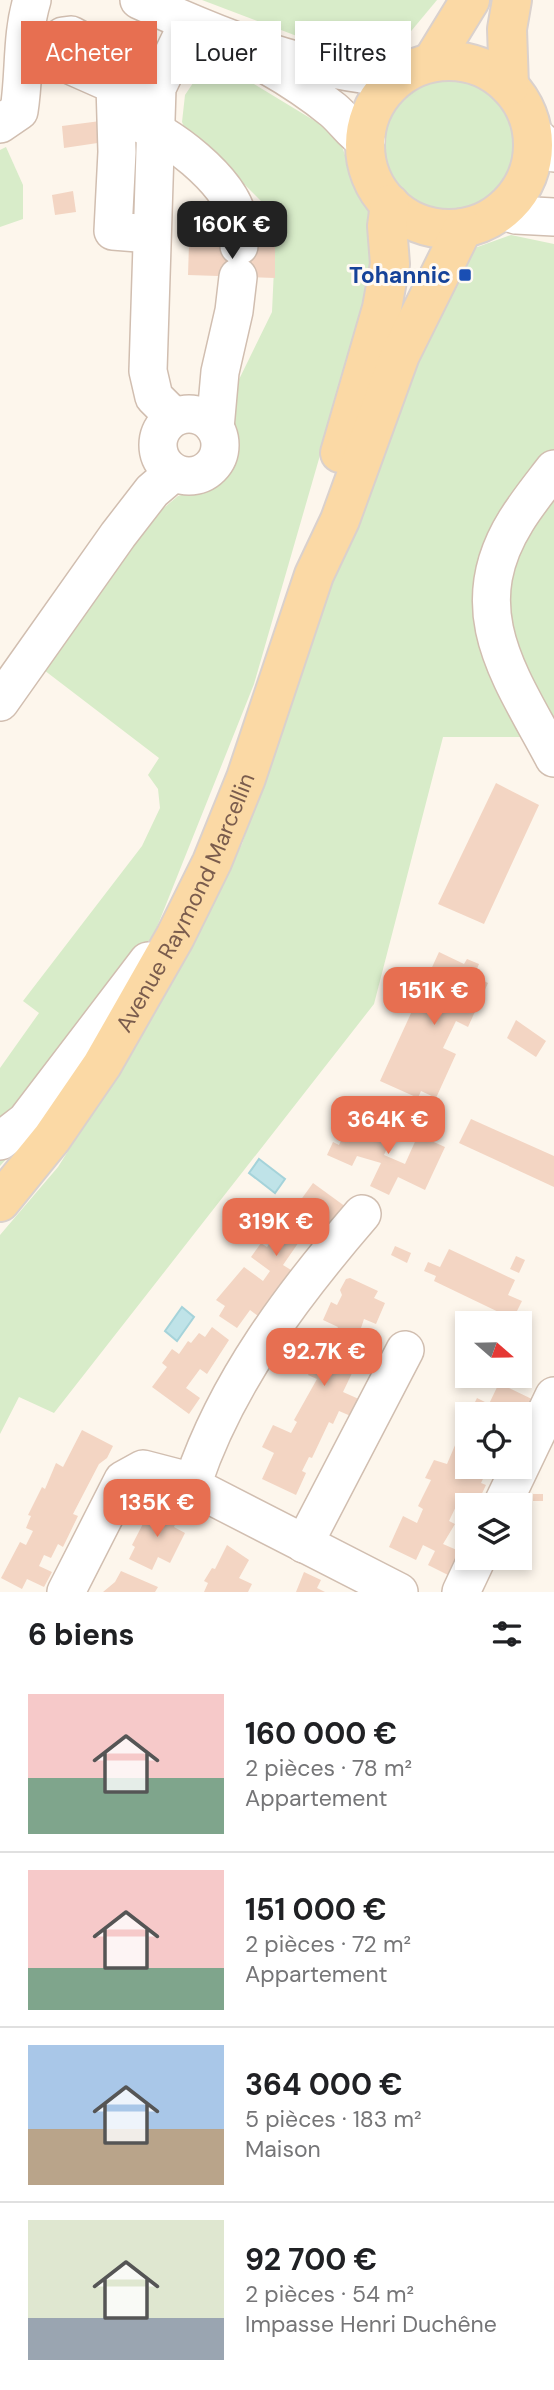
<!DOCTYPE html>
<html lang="fr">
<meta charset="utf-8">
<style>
:root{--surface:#fff;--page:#f6f6f6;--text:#202124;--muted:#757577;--line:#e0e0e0;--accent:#e76f51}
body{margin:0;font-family:"DM Sans",sans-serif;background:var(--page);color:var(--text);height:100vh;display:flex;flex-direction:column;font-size:26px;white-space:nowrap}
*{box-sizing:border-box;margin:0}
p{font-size:23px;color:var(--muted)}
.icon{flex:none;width:38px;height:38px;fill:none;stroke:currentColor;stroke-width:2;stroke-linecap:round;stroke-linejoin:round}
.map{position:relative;height:1592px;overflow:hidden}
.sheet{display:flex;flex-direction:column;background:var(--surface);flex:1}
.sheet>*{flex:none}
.top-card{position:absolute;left:21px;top:21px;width:513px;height:63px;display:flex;gap:14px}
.needle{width:46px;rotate:110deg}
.tools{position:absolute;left:455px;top:1311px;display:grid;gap:14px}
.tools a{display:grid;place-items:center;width:77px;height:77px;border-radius:0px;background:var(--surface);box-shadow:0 4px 10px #0003;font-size:35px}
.price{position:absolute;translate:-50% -60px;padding:0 16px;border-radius:14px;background:var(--accent);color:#fff;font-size:23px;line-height:46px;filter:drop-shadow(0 2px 4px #0008)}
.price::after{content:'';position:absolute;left:50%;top:42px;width:21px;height:16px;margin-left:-10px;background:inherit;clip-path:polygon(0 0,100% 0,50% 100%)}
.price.active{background:#222;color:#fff}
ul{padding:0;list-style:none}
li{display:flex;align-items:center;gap:21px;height:175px;padding:0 28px}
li+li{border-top:2px solid var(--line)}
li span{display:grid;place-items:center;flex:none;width:196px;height:140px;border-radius:0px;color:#555}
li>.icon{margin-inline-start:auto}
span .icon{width:84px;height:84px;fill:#fffc;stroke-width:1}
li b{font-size:30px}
h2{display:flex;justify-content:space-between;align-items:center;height:84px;padding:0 28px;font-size:30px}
.tag{padding:0 24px;border-radius:0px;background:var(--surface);box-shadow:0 4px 10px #0003;font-size:24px;line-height:63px}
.tag.active{background:var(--accent);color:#fff}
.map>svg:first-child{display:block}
.green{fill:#d8ecc9}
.water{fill:#bfe3e8;stroke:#a5d3da;stroke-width:2}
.building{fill:#f3d5c3}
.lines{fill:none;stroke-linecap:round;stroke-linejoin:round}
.minor-casing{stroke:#d1beb0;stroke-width:40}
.major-casing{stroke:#dad1cd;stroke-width:42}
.minor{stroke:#fff;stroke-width:37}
.major{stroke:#fbd9a5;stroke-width:38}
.transit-dot{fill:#1a4fb4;stroke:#fffaf3;stroke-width:2.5}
.labels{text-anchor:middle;stroke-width:6;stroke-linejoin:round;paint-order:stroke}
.transit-label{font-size:23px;font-weight:bold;fill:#164399;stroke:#fffaf3;text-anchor:end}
.street-label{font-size:23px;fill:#7a5c4d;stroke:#fffaf3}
</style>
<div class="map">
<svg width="554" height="1592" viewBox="0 0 554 1592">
<rect width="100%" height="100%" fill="#fdf6ec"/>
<g class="green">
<polygon points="202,0 437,0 397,48 339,52"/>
<polygon points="203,68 231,70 333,132 343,149 355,187 370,215 375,233 366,296 254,684 153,937 46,1114 0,1166 0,1068 39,1013 23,1001 142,846 160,808 158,789 148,775 159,758 40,667 159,512 178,496 210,486 233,463 232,428 224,410 272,312 275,247 271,211 219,159 192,145 182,122 185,95"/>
<circle cx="451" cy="144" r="66"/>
<polygon points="6,147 23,185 23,219 0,227 0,150"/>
<polygon points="511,235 554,244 554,737 443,737 374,1004 54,1413 19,1397 0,1434 0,1235 58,1167 157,1010 242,844 414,348 472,249"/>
</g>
<g class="water">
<polygon points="259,1159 285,1179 275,1193 249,1173"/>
<polygon points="182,1307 194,1317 177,1341 165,1331"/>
</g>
<g class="building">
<polygon points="108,120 111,141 64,148 62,126"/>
<polygon points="73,191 76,212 55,215 52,195"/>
<polygon points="189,243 275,247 275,278 188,275"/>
<polygon points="496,783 539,805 484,924 438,904"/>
<polygon points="439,952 464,964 467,959 479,964 474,976 488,983 468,1027 456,1021 443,1048 456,1054 436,1098 421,1091 418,1098 380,1081"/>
<polygon points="516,1020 546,1041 536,1057 507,1038"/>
<polygon points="356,1118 393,1135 384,1155 405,1164 418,1135 445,1147 425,1190 398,1177 389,1195 370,1186 381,1163 357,1156 352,1166 327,1155 333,1142 339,1145 346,1130 349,1132"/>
<polygon points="471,1119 554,1156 554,1187 459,1143"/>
<polygon points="313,1183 346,1207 334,1225 322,1217 317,1224 311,1219 307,1224 310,1226 283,1265 291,1270 277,1290 283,1295 265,1321 250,1310 237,1328 219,1316 225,1306 216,1300 244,1267 263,1281 270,1271 251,1257 261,1243 267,1247 275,1236 278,1239 285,1229 276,1223 295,1198 300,1201"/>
<polygon points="257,1210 269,1218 263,1227 250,1219"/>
<polygon points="395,1246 411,1253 407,1263 391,1255"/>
<polygon points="449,1249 515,1280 508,1295 522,1301 513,1319 434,1281 436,1276 424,1271 428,1262 440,1267"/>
<polygon points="516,1256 525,1260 519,1273 510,1269"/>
<polygon points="350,1278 378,1291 374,1298 385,1303 376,1324 364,1319 358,1337 364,1340 348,1367 354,1369 343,1392 361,1400 353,1417 339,1411 333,1424 329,1422 312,1458 309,1457 302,1471 306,1473 296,1495 262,1479 274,1453 262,1447 273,1425 291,1433 297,1422 294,1420 317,1379 308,1375 321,1350 327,1350 338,1327 323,1320 331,1302 337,1305 342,1295 340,1290 346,1279"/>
<polygon points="212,1327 229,1340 207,1374 200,1369 186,1388 200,1398 189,1414 152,1387 167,1367 162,1363 172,1349 179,1354 188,1341 191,1343 199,1333 205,1337"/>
<polygon points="499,1383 538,1402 527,1425 520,1422 520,1414 469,1414 477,1398 489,1404"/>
<polygon points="467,1417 467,1466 489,1466 481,1483 486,1485 477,1504 461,1496 449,1521 455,1524 443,1544 466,1554 454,1578 428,1565 435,1551 423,1545 416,1560 389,1547 403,1516 417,1523 423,1509 418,1506 431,1480 425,1478 434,1460 447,1464"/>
<polygon points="82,1430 113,1446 107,1458 99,1464 73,1514 78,1516 63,1547 58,1544 51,1558 44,1555 39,1566 52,1572 44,1587 27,1579 22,1589 1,1578 20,1542 26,1545 33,1531 26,1528 31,1516 28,1515 42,1487 45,1489 56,1463 63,1467"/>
<rect x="533" y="1494" width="10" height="7"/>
<polygon points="157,1504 171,1511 169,1516 177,1520 174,1527 185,1533 170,1563 158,1557 152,1570 129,1559 135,1547 132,1545 148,1514 151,1515"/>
<polygon points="227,1545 249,1560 239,1578 252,1584 248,1592 204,1592 208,1583 204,1581 212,1568 215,1569"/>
<polygon points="121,1571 158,1587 155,1592 103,1592 115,1582"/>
<polygon points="304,1572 321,1580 317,1588 325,1592 296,1592"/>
</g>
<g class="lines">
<g class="minor-casing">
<g id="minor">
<path d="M139 0C222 38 306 72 398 78"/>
<path d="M268 66C291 79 312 93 333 110 345 120 352 133 366 141"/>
<path d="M0 124 19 111C25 74 21 36 32 0"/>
<polyline points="533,134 554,153"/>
<polyline points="501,211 516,215 554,217"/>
<path d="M151 234 113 231 117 152 115 85 54 58 56 45 63 36 71 35C119 62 130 61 132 120 168 133 229 179 238 218 240 226 239 237 239 246"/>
<circle cx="189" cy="445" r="31"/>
<polyline points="174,417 154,397 148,371 157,88 188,23"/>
<polyline points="215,428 220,372 234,311 238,277"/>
<path d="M554 469C541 486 527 503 516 521 460 611 511 677 554 758"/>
<polyline points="0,702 118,535 152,491 173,473"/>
<polyline points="0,1141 26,1121 148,961"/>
<path d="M362 1214C293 1294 227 1381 193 1482L200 1490 399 1592"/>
<polyline points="502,1505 554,1396"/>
<polyline points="304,1544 405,1350"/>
<polyline points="66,1592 123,1480 143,1469 193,1482"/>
<polyline points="461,1592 477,1558"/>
</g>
</g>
<g class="major-casing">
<g id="major">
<circle cx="449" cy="145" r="84"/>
<polyline points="432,62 470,0"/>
<polyline points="509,86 507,29 512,0"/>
<polyline points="340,453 382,308 390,264 387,226 390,204"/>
<path id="s1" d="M0 1202 52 1138 102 1065 175 937 212 862 246 778 314 575 340 520 400 355 463 228"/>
</g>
</g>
<use href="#minor" class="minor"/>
<use href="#major" class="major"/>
</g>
<rect class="transit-dot" x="458" y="268" width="14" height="14" rx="3.5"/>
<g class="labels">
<g class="transit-label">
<text x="451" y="283">Tohannic</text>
</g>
<g class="street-label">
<text dy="8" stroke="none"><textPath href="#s1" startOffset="354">Avenue Raymond Marcellin</textPath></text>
</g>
</g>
</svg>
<div class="tools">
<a><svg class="needle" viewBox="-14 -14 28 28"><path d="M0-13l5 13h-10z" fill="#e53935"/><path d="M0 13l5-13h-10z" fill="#757577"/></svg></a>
<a><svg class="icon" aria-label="locate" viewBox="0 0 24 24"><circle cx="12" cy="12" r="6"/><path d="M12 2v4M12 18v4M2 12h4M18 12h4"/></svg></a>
<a><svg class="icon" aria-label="layers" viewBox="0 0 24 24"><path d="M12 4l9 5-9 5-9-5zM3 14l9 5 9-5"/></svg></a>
</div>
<b class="price active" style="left:232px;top:261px">160K €</b>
<b class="price" style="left:434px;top:1027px">151K €</b>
<b class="price" style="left:388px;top:1156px">364K €</b>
<b class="price" style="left:276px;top:1258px">319K €</b>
<b class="price" style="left:324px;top:1388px">92.7K €</b>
<b class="price" style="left:157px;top:1539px">135K €</b>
<div class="top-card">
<a class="tag active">Acheter</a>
<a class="tag">Louer</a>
<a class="tag">Filtres</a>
</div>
</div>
<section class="sheet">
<h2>6 biens<svg class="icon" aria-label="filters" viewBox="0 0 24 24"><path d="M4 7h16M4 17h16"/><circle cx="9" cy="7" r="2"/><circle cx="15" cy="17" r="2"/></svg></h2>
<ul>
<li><span style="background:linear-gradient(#f6c9c9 60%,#7fa58c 0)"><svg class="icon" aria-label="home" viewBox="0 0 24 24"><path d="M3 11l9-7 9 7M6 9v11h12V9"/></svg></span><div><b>160 000 €</b><p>2 pièces · 78 m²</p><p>Appartement</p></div></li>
<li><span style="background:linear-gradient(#f6c9c9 70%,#7fa58c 0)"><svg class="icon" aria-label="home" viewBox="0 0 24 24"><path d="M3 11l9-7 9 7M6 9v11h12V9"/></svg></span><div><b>151 000 €</b><p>2 pièces · 72 m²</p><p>Appartement</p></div></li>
<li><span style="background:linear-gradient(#a9c7e8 60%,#b9a48a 0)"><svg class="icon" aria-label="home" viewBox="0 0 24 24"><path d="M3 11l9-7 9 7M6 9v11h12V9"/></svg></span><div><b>364 000 €</b><p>5 pièces · 183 m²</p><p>Maison</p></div></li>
<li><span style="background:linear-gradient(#dfe7d0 70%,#9aa5b1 0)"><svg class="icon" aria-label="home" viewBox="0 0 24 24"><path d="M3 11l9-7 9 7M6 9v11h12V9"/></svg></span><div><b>92 700 €</b><p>2 pièces · 54 m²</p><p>Impasse Henri Duchêne</p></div></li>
</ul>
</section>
